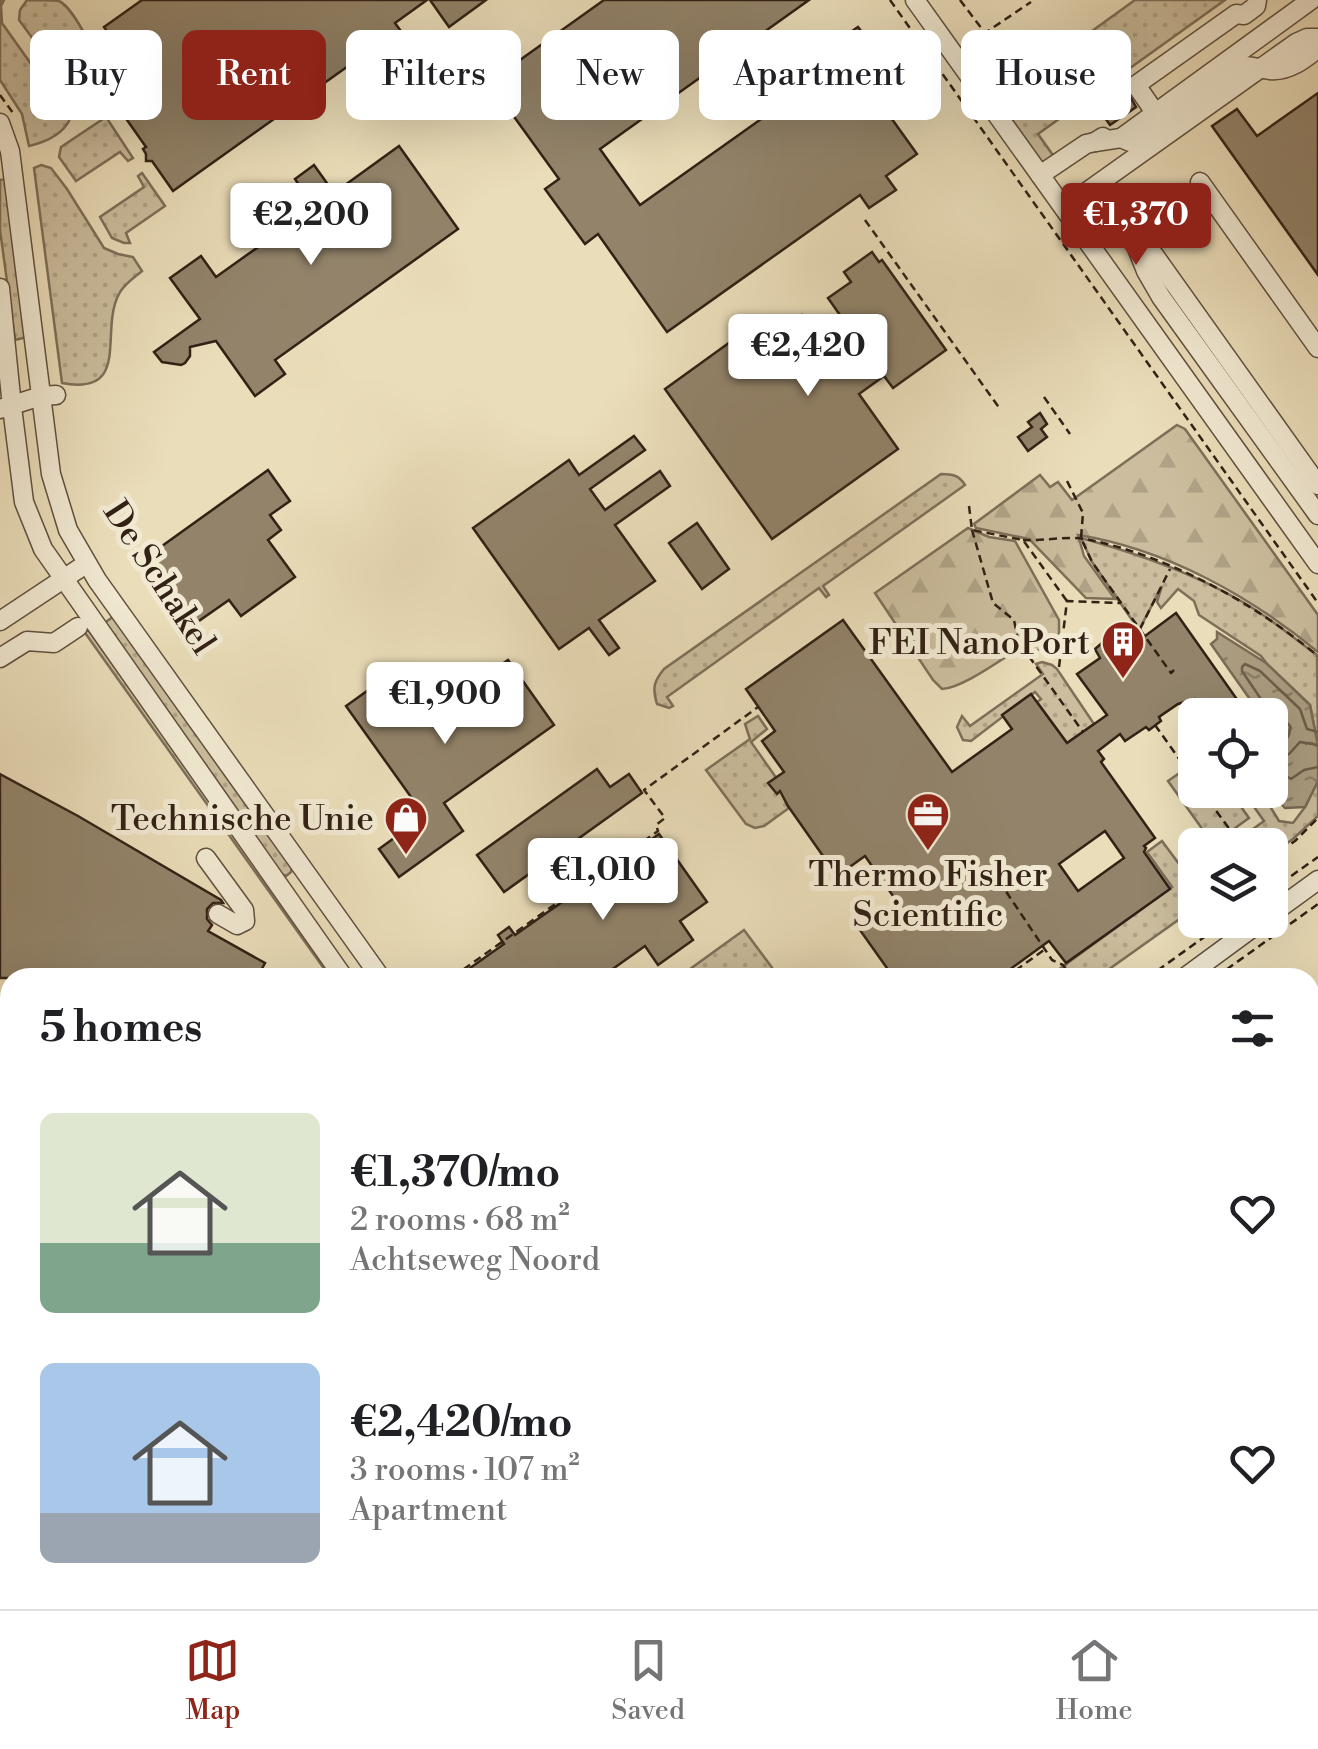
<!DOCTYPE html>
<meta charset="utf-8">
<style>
:root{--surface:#fff;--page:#f2f2f2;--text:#202124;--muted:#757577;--line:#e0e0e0;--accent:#8f2418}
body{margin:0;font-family:"Libre Bodoni",serif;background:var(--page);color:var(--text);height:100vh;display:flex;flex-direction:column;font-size:38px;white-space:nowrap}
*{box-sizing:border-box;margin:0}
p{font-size:32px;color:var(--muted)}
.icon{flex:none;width:55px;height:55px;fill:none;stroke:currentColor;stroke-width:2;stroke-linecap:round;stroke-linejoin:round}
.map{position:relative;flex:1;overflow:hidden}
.sheet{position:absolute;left:0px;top:968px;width:1320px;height:642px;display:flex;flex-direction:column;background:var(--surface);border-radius:30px 30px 0 0;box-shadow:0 10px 40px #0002}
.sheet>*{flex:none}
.banner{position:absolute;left:30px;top:30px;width:1260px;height:90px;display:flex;gap:20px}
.buttons{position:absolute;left:1178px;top:698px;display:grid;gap:20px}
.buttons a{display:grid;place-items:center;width:110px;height:110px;border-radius:15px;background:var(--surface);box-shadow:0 10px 40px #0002;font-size:50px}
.price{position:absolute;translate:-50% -85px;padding:0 22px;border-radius:10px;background:#fff;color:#222;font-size:32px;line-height:65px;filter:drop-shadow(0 2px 5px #0008)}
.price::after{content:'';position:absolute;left:50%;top:60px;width:30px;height:22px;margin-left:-15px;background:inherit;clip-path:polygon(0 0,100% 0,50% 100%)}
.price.selected{background:var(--accent);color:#fff}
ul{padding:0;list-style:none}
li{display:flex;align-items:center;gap:30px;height:250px;padding:0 40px}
li span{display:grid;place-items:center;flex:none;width:280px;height:200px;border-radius:15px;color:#555}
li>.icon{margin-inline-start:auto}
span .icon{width:120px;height:120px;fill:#fffc;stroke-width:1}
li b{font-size:42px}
h2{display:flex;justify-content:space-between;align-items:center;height:120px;padding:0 40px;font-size:42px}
.chip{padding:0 35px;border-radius:15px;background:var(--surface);box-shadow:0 10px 40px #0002;font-size:35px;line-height:90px}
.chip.selected{background:var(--accent);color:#fff}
.tabs{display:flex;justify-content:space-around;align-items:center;height:140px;border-top:2px solid var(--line);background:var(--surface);font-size:28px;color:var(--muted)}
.tabs a{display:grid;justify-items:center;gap:5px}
.tabs .selected{color:var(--accent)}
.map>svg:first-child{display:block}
.grass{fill:url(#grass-dots);stroke:#7e6f59;stroke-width:2.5}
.forest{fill:url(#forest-firs);stroke:#7e6f59;stroke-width:2.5}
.water{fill:url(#water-ripples);stroke:#7b6b56;stroke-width:2.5}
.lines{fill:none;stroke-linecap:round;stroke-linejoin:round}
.shore{stroke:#6e5f4b;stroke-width:2.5}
.stream{stroke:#7b6b56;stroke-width:5}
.building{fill:#92836a;stroke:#322115;stroke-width:2.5;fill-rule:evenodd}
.minor-casing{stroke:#60503e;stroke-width:21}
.path{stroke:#322115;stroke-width:2.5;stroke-dasharray:8 5;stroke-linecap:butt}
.minor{stroke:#f1e9d2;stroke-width:18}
.labels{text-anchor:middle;stroke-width:10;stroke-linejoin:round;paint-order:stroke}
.street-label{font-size:35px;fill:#322115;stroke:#f1e9d2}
.poi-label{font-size:35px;fill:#322115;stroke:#f1e9d2;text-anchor:end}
</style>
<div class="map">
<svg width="1318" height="1609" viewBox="0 0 1318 1609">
<defs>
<pattern id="grass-dots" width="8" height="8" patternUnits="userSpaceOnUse" patternTransform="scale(2.5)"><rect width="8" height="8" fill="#cbbd9d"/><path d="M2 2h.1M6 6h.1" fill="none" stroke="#afa286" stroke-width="1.8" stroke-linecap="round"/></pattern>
<pattern id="forest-firs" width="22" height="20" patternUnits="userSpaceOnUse" patternTransform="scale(2.5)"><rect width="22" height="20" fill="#cbbd9d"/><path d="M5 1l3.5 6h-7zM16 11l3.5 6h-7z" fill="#afa286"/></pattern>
<pattern id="water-ripples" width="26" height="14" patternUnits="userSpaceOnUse" patternTransform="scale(2.5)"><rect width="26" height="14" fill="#ab9d81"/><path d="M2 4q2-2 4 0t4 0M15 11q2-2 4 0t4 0" fill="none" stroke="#8c8068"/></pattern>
</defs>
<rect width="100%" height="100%" fill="#eaddb9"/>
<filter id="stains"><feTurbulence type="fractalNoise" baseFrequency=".002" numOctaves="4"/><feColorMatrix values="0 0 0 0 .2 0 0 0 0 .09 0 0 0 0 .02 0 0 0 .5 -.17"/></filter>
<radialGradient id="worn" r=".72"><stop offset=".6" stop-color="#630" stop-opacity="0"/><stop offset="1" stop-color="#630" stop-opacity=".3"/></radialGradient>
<g class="grass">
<path d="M0 0H4L1 6 2 23 70 119C63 134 46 142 29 146L22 114 0 80Z"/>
<path d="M27 0C37 0 51 0 59 1 75 8 105 70 104 87 104 96 100 101 93 108L83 107 19 20 20 10Z"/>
<polygon points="1135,0 1225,0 1038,134 1055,158 1044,163 1042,162 1003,108 1006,93"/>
<polygon points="106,117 133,158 128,161 120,152 76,181 59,157 61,147"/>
<path d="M41 165 51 168 67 189 104 248 118 254 133 257 142 271C135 277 123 285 119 294 99 331 132 396 62 383L34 168Z"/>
<polygon points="142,173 165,206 126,233 130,243 124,243 112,238 100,217 144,187 138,176"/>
<polygon points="6,179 27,337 15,340 0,230 0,180"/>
<path d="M941 474C952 474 959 475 965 485L823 586 829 595 826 597 819 588 667 697 673 706 669 708 657 704C652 688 654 681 664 669Z"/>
<path d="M1081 538C1136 553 1191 572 1241 601 1268 616 1292 637 1317 655L1318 746 1310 705 1267 664 1261 656 1199 615 1194 601 1178 589 1161 608 1157 602 1162 586 1139 630 1092 562Z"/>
<polygon points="114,616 292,867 291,872 286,876 281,874 103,624"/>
<polygon points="83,630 89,631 335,977 330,977"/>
<polygon points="1042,662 1052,665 1057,669 1094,724 1067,743 1037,702 1041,699 1035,692 971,741 963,740 957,727 962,716 970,726 1043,674 1036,664"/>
<polygon points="758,716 767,729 751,742 782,786 807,788 786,803 789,808 764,826 755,828 746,824 706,770 750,739 745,724"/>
<polygon points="1195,762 1195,790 1229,790 1249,818 1213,844 1168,781"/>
<polygon points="1318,781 1318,816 1293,839 1270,855 1270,845 1231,845 1264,821 1242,790 1260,790 1279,821 1293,823 1305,807"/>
<polygon points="1162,841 1188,876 1195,872 1195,908 1098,977 1047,978 1172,887 1147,852"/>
<polygon points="744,930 779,977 679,977"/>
</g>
<g class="forest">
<path d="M1177 425 1185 429 1318 615V652C1250 596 1166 549 1078 535L1084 556 1115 599 1086 598 1029 539 976 528 974 524 1040 475 1050 487 1058 482 1072 500Z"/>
<path d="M968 528 989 537 1015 541 1059 620V639L1030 654 1023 646C1003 658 963 688 942 689L933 680 875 593Z"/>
</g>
<polygon class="water" points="1217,632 1266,663 1310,705 1318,746 1318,781 1305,807 1285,808 1268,790 1270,790 1270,742 1281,729 1270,721 1270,715 1263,715 1259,712 1211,644 1217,639"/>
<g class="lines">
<g class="shore">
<polyline points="1318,745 1300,742 1289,754 1275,761 1273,765 1275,769 1291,779 1304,770 1318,767"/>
<path d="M1270 748C1282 748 1291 737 1290 726L1280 715 1269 711 1242 671V667L1245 664 1260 671 1300 709 1307 729 1318 732"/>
</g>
<g class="stream">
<polyline points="1310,1567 1318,1562"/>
<polyline points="1151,1600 1154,1605"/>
<polyline points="1246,1609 1260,1600"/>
</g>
</g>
<g class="building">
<polygon points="142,0 427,0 395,23 403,34 375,53 372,49 173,191 152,161 146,161 146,154 143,149 146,147 120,110 149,90 104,27"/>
<polygon points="430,0 486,0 449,27"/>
<polygon points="604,0 809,0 600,149 640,205 833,68 822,52 858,27 868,40 846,55 917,154 886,176 896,190 869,208 860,195 667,332 598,234 585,244 545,189 559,179 489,82"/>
<polygon points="1124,85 1136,107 1110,125 1096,105"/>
<polygon points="1318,93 1318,275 1212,126 1237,109 1257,136"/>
<polygon points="399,146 458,229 275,360 285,374 255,396 216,341 190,347 190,356 185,363 181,365 162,362 154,352 200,319 170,278 201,256 216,277 314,207 295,179 314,165 334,193"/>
<polygon points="872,252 879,262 882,260 946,350 893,388 884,376 859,394 898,449 772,539 665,389 733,340 745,356 802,315 822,343 847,325 828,298 851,282 844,272"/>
<polygon points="1040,413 1047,424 1041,429 1047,437 1028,451 1018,437 1032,427 1028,422"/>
<polygon points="634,436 645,450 590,489 605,510 660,471 670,486 615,525 655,581 599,620 619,648 609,655 589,628 559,649 473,528 569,460 579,475"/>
<polygon points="268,470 290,501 270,515 281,530 268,540 295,577 241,616 229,600 196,623 148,556"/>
<polygon points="697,523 729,569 702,589 669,543"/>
<path d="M1176 613 1248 715H1206L1195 699 1178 704 1159 717 1161 721 1149 730 1146 727 1125 741 1120 734 1098 751 1104 759 1101 762 1155 838 1144 846 1146 848 1144 852 1170 889 1066 963 1049 941 998 978H894L860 930 898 903 865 856 837 876 788 806 780 791 777 794 768 783 784 772 762 741 775 731 746 689 843 620 952 772 1012 729 1002 715 1031 694 1067 743 1107 715 1077 674 1100 658 1095 649 1111 635 1118 644 1132 634 1137 642ZM1105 831 1124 858 1078 891 1059 864Z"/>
<polygon points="508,660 554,725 444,803 463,831 399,877 379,849 416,822 412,817 421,811 346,706 402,666 434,712"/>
<polygon points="597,769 610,787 629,774 642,793 504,892 477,855"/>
<polygon points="0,774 78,816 221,900 223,903 213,903 207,909 207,919 212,925 208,931 265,963 257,978 0,978"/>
<polygon points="659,834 707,902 680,921 693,940 658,965 645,946 600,978 456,978 504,944 498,935 509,927 515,935"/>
</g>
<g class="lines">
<g class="minor-casing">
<g id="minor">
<polyline points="915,0 1318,564"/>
<polyline points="1154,111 1136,85 1236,14 1244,15 1256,6 1257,0"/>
<polyline points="0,123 10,151 51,474 68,530 97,580 381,978"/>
<path d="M1121 138 1130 142 1140 139 1243 66C1253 66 1260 69 1270 70 1288 72 1305 59 1318 48"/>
<polyline points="1095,142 1121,138 1311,0"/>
<polyline points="1040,175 1086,144 1095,142 1103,137"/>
<polyline points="1102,182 1318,485"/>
<polyline points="1200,182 1318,348"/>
<polyline points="1064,208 1296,43 1307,38 1318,38"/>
<polyline points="1133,238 1146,271 1161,297 1318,515"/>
<polyline points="0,288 12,407 24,502 43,549 344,978"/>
<polyline points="0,409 41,396 56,395"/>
<polyline points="0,621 86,564"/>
<polyline points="0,658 27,641 54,643 78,627"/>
<polyline points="206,858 244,910 245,921 237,925 218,914"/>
<polyline points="1270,915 1318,880"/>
<polyline points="1184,978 1263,920"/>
<polyline points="1310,1004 1318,1015"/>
<polyline points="1310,1115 1318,1127"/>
<polyline points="1310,1148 1318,1142"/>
<polyline points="0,1391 10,1397"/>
<polyline points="1310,1539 1318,1534"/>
<polyline points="1310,1592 1318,1586"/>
<polyline points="0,1594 26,1609"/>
<polyline points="604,1600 610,1609"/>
<polyline points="678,1600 685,1609"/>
<polyline points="974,1600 981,1609"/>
<polyline points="1024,1600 1031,1609"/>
<polyline points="1064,1600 1071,1609"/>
<polyline points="1104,1600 1111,1609"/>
<polyline points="726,1609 739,1600"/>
<polyline points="849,1609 861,1600"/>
<polyline points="1284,1609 1298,1600"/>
</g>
</g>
<g class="path">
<polyline points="890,0 1318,603"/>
<polyline points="960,0 985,33 1031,2"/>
<polyline points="0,95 13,113"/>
<polyline points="865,220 1000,409"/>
<polyline points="1044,397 1070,434"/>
<polyline points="1067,481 1083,513 1081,538 1092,562 1171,673 1174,670"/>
<polyline points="969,506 972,530 1023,540 1067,601"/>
<polyline points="972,530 993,603 1014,620 1018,640 1023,648 1083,732"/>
<path d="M1023 540C1042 541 1067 536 1085 539 1168 555 1254 603 1318 656"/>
<polyline points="1140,629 1170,569"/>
<polyline points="1059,667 1067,601 1120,603"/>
<polyline points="1155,725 1195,781"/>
<polyline points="1201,790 1241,845"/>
<polyline points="1270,858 1295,841 1318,818"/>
<polyline points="1009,883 1003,887 1052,960 1063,965 1072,978"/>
<polyline points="1270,891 1318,857"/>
<polyline points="1216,977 1318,904"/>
<polyline points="460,978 457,974 658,831 656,825 665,818 644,790 758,707"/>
<polyline points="1005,978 1044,950"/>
<polyline points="1147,978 1228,920"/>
<polyline points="0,1557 10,1563"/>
<polyline points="0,1572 10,1578"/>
<polyline points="48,1600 64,1609"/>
<polyline points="74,1600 90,1609"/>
<polyline points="1131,1600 1139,1609"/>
</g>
<use href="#minor" class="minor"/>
</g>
<defs>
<g id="building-pin" transform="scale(2.25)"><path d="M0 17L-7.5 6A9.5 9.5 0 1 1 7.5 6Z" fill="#8f2418" stroke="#f1e9d2"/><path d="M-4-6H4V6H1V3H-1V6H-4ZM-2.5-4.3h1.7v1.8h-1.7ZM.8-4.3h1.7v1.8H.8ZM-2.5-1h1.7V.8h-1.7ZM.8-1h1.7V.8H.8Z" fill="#fff"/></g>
<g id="office-pin" transform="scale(2.25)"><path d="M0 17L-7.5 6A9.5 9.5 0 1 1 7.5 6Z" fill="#8f2418" stroke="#f1e9d2"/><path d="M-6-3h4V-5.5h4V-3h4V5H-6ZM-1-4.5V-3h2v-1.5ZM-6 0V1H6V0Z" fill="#fff"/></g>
<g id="shop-pin" transform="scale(2.25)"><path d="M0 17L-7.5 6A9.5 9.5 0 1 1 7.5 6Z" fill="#8f2418" stroke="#f1e9d2"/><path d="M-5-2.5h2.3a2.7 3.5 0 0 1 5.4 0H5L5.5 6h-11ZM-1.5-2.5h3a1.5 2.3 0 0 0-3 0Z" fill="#fff"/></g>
</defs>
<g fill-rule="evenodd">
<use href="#building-pin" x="1123" y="642"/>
<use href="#office-pin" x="928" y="814"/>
<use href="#shop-pin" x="406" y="818"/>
</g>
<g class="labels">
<g class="street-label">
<text transform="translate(160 577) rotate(57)" y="12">De Schakel</text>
</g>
<g class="poi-label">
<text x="1090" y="654">FEI NanoPort</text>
<text x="374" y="830">Technische Unie</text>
<text x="928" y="886" text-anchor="middle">Thermo Fisher<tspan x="928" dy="40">Scientific</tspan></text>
</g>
</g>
<rect width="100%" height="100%" filter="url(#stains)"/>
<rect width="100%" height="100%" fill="url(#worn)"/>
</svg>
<div class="buttons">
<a><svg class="icon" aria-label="locate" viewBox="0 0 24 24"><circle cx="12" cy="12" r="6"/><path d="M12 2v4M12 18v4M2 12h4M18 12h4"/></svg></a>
<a><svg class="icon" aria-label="layers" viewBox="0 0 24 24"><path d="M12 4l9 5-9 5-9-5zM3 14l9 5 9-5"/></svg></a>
</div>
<b class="price" style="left:311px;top:268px">€2,200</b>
<b class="price selected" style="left:1136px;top:268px">€1,370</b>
<b class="price" style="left:808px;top:399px">€2,420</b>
<b class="price" style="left:445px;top:747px">€1,900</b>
<b class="price" style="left:603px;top:923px">€1,010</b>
<div class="banner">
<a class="chip">Buy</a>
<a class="chip selected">Rent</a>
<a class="chip">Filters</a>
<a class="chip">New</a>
<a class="chip">Apartment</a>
<a class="chip">House</a>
</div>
<section class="sheet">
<h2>5 homes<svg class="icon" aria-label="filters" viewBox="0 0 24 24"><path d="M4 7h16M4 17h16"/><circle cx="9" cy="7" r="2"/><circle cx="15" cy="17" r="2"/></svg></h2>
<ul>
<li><span style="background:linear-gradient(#dfe7d0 65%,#7fa58c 0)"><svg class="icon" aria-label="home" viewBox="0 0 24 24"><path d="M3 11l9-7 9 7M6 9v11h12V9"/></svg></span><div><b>€1,370/mo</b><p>2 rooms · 68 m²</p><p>Achtseweg Noord</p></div><svg class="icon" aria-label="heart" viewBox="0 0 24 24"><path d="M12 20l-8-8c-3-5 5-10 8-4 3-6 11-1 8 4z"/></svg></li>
<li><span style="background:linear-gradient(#a9c7e8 75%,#9aa5b1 0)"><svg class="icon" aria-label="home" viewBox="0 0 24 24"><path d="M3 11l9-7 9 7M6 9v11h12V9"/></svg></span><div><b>€2,420/mo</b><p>3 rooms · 107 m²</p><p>Apartment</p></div><svg class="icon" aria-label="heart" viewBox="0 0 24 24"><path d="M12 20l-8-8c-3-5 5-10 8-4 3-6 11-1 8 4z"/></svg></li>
</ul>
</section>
</div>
<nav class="tabs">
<a class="selected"><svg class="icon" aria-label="map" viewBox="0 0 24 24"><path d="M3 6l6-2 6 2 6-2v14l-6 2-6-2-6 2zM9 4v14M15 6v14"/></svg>Map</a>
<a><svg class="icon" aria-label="saved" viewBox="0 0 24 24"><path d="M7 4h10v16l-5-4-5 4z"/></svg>Saved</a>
<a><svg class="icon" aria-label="home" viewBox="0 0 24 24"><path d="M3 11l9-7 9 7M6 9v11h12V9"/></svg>Home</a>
</nav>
